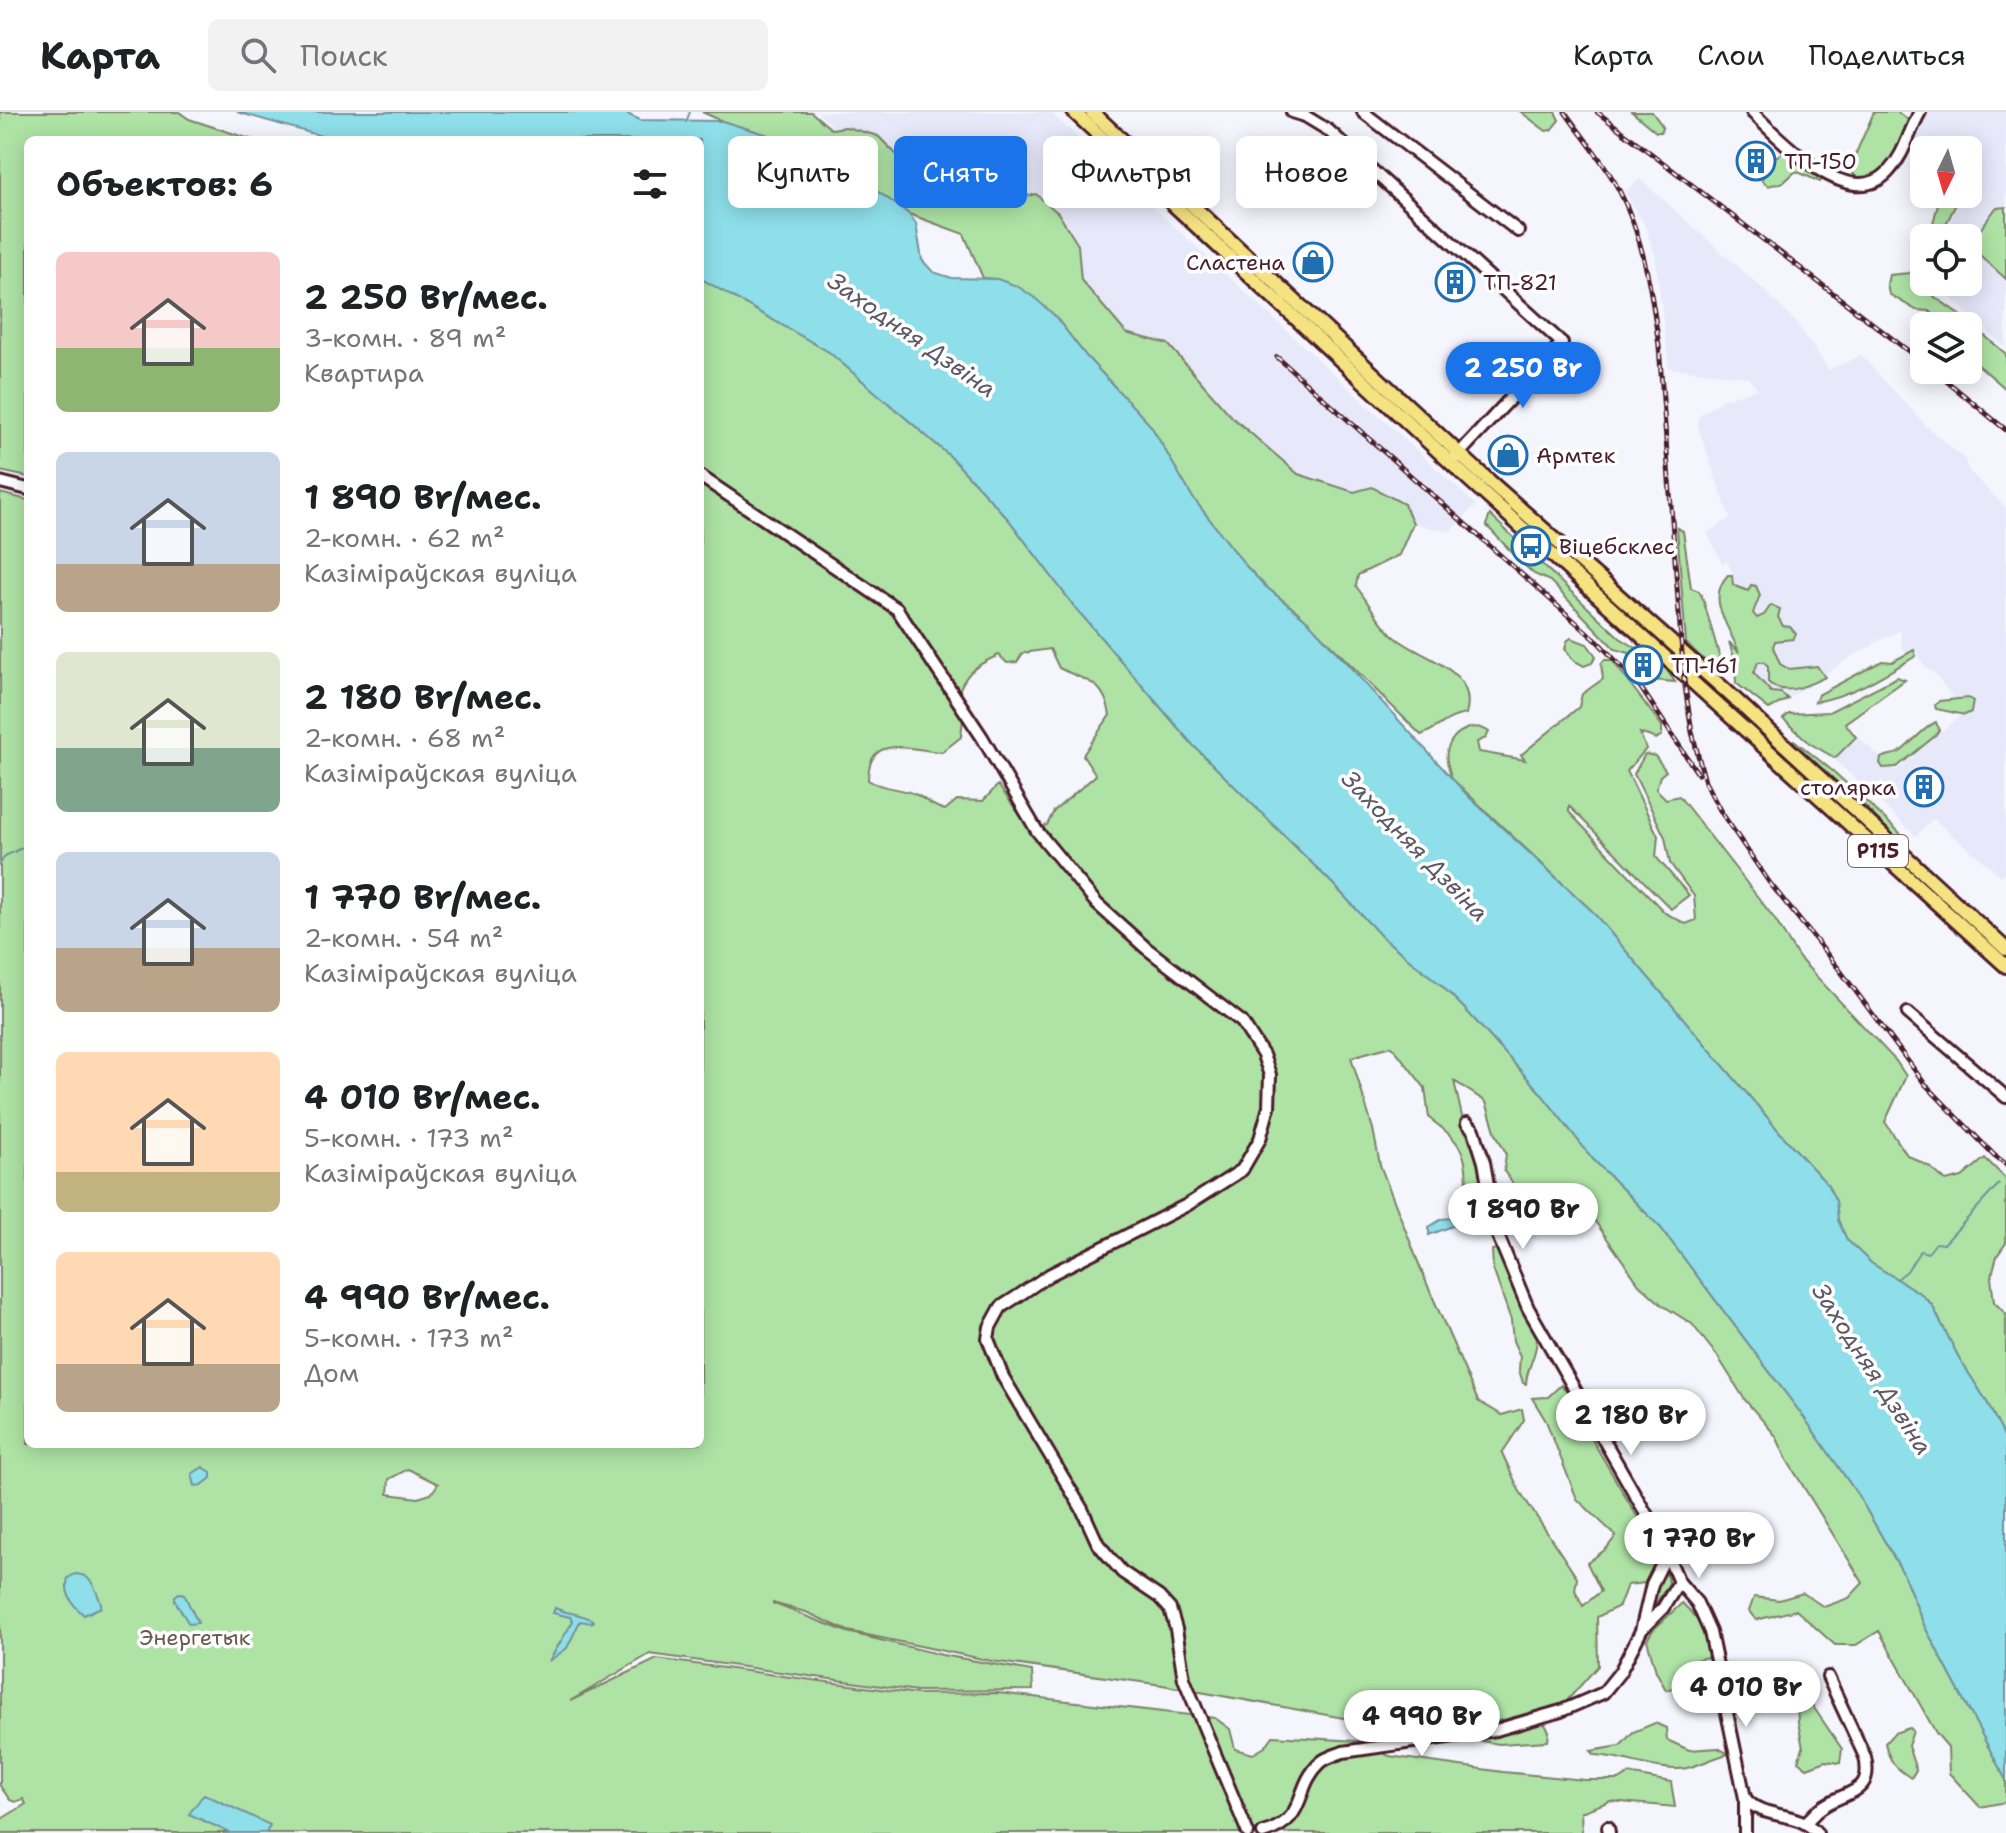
<!DOCTYPE html>
<html lang="ru">
<meta charset="utf-8">
<style>
:root{--surface:#fff;--page:#f2f2f2;--text:#202124;--muted:#757577;--line:#e0e0e0;--accent:#1a73e8}
body{margin:0;font-family:"Shantell Sans",sans-serif;background:var(--page);color:var(--text);height:100vh;display:flex;flex-direction:column;font-size:30px;white-space:nowrap}
*{box-sizing:border-box;margin:0}
p{font-size:26px;color:var(--muted)}
.icon{flex:none;width:44px;height:44px;fill:none;stroke:currentColor;stroke-width:2;stroke-linecap:round;stroke-linejoin:round}
.map{position:relative;flex:1;overflow:hidden}
.details{position:absolute;left:24px;top:24px;width:680px;height:1312px;display:flex;flex-direction:column;background:var(--surface);border-radius:12px;box-shadow:0 4px 20px #0003}
.details>*{flex:none}
.guide{position:absolute;left:728px;top:24px;width:760px;height:72px;display:flex;gap:16px}
.needle{width:52px;rotate:185deg}
.tools{position:absolute;left:1910px;top:24px;display:grid;gap:16px}
.tools a{display:grid;place-items:center;width:72px;height:72px;border-radius:12px;background:var(--surface);box-shadow:0 4px 20px #0003;font-size:40px}
.price{position:absolute;translate:-50% -68px;padding:0 18px;border-radius:28px;background:#fff;color:#222;font-size:26px;line-height:52px;filter:drop-shadow(0 2px 4px #0008)}
.price::after{content:'';position:absolute;left:50%;top:48px;width:24px;height:18px;margin-left:-12px;background:inherit;clip-path:polygon(0 0,100% 0,50% 100%)}
.price.active{background:var(--accent);color:#fff}
ul{padding:0;list-style:none}
li{display:flex;align-items:center;gap:24px;height:200px;padding:0 32px}
li span{display:grid;place-items:center;flex:none;width:224px;height:160px;border-radius:12px;color:#555}
li>.icon{margin-inline-start:auto}
span .icon{width:96px;height:96px;fill:#fffc;stroke-width:1}
li b{font-size:34px}
h2{display:flex;justify-content:space-between;align-items:center;height:96px;padding:0 32px;font-size:34px}
.tag{padding:0 28px;border-radius:12px;background:var(--surface);box-shadow:0 4px 20px #0003;font-size:28px;line-height:72px}
.tag.active{background:var(--accent);color:#fff}
header{display:flex;align-items:center;gap:48px;box-sizing:border-box;height:112px;padding:0 40px;background:var(--surface);border-bottom:2px solid var(--line)}
header strong{font-size:38px}
nav{display:flex;gap:44px;margin-inline-start:auto;font-size:28px}
.search{width:560px;height:72px;background:var(--page);display:flex;align-items:center;gap:20px;box-sizing:border-box;padding:0 28px;border-radius:12px;color:var(--muted);font-size:30px}
.map>svg:first-child{display:block}
.built{fill:#e7e9fb}
.green{fill:#aee3a5;stroke:#7c8168;stroke-width:2;fill-rule:evenodd}
.water{fill:#8edfe9;stroke:#73929d;stroke-width:2}
.lines{fill:none;stroke-linecap:round;stroke-linejoin:round}
.stream{stroke:#73929d;stroke-width:2}
.minor-casing{stroke:#4a1f2b;stroke-width:16}
.major-casing{stroke:#4a1f2b;stroke-width:18}
.minor{stroke:#fff;stroke-width:10}
.major{stroke:#f5e382;stroke-width:12}
.rail-casing{stroke:#4a1f2b;stroke-width:5}
.rail{stroke:#fff;stroke-width:2;stroke-dasharray:6;stroke-linecap:butt}
.labels{text-anchor:middle;stroke-width:7;stroke-linejoin:round;paint-order:stroke}
.shield{fill:#fff;stroke:#80626b;stroke-width:2}
.shield-label{font-size:20px;font-weight:bold;fill:#4a1f2b}
.poi-label{font-size:22px;fill:#4a1f2b;stroke:#fff;text-anchor:start}
.park-label{font-size:22px;fill:#685a50;stroke:#fff}
.water-label{font-size:24px;font-style:italic;fill:#5e5964;stroke:#fff}
</style>
<header>
<strong>Карта</strong>
<div class="search"><svg class="icon" aria-label="search" viewBox="0 0 24 24"><circle cx="10" cy="10" r="6"/><path d="M15 15l6 6"/></svg>Поиск</div>
<nav><a>Карта</a><a>Слои</a><a>Поделиться</a></nav>
</header>
<div class="map">
<svg width="2006" height="1721" viewBox="0 0 2006 1721">
<rect width="100%" height="100%" fill="#f4f5fd"/>
<filter id="ink" filterUnits="userSpaceOnUse"><feTurbulence type="fractalNoise" baseFrequency=".0125" numOctaves="2"/><feDisplacementMap in="SourceGraphic" scale="16" xChannelSelector="R" yChannelSelector="G"/><feConvolveMatrix kernelMatrix="1 2 1 2 8 2 1 2 1" color-interpolation-filters="sRGB"/></filter>
<g filter="url(#ink)">
<g class="built">
<polygon points="817,0 1050,0 1476,393 1449,420 1413,411 1404,392 1354,380 1298,362 1232,305 1168,232 1127,221 1081,168 1078,133 1003,89 973,66 947,63 907,53 878,24 833,14"/>
<polygon points="1928,0 2006,0 2006,236 1934,170 1968,170 1968,126 1941,126 1958,90 1950,82 1968,82 1968,38 1924,38 1924,55 1908,39"/>
<polygon points="1640,67 1763,177 1797,212 1829,258 1861,243 1927,315 1964,346 1969,359 2006,396 2006,759 2001,764 1933,707 1916,724 1835,648 1858,625 1896,659 1961,603 1953,595 1955,588 1934,561 1926,556 1915,537 1906,541 1901,532 1901,518 1874,531 1874,533 1854,543 1789,586 1781,580 1771,579 1731,528 1719,475 1735,467 1727,449 1722,451 1707,421 1730,406 1699,318 1698,305 1723,287 1758,277 1747,265 1669,256 1655,142 1644,112 1625,80"/>
</g>
<g class="green">
<polygon points="0,0 179,0 189,7 253,28 28,28 28,365 0,359"/>
<path d="M702 0H811L831 17 846 15 878 24 907 53 947 63 973 66 1003 89 1036 82 1058 101 1078 133 1081 168 1126 221 1168 232 1232 305 1298 362 1354 380 1372 375 1404 392 1413 411 1399 443 1358 463 1356 474C1368 490 1380 512 1395 525 1421 547 1479 557 1466 602 1445 605 1440 616 1421 623L1299 501 1265 474 1246 454 1193 386 1151 314 1086 244 1054 203 997 167 983 166 964 122 909 102 880 81 768 23 722 9Z"/>
<polygon points="1521,0 1555,0 1559,8 1551,18 1546,19"/>
<polygon points="1632,0 1652,0 1663,15 1661,20 1656,20"/>
<path d="M1874 0H1897L1910 9C1899 35 1891 57 1864 68L1855 64 1849 57Z"/>
<path d="M1793 39 1816 56 1822 67 1820 70 1796 59 1784 70 1768 74 1762 69C1762 51 1776 41 1793 39Z"/>
<polygon points="1940,85 1955,94 1939,126 1929,126"/>
<polygon points="2006,95 2006,167 1972,136 1971,130 1996,96"/>
<polygon points="1924,138 1924,156 1918,169 1921,175 1959,202 2006,242 2006,277 1968,244 1968,214 1941,211 1929,199 1916,198 1889,182 1887,172 1889,163 1910,161"/>
<path d="M700 166 829 240 951 345 1009 408 1074 494 1192 632 1334 773 1381 824 1441 873 1465 897 1540 980 1593 1047 1661 1116 1806 1308 1858 1383 1903 1461 1925 1515 2006 1668V1690L1980 1695 1949 1661 1948 1635 1936 1621 1879 1519 1856 1533H1835L1796 1498 1756 1508 1749 1499 1754 1485 1779 1488 1803 1481 1824 1495 1849 1486 1863 1471 1787 1348 1776 1324 1745 1288 1718 1245 1692 1212 1662 1193 1639 1172 1587 1098 1568 1086 1539 1082 1524 1097 1515 1095V1075L1504 1059 1506 1041 1496 1022 1486 990 1454 969 1465 1018 1476 1045 1486 1091 1481 1109 1467 1107 1453 1090 1467 1080C1467 1038 1462 1031 1429 1006L1425 976 1392 934 1351 945 1373 1017 1380 1053 1424 1165 1478 1289 1502 1303 1522 1297 1524 1308 1502 1341 1519 1378 1577 1466 1575 1478 1583 1494 1601 1479 1587 1451 1606 1437 1616 1424 1577 1387 1546 1309 1532 1286 1548 1285 1561 1273 1572 1284 1584 1314 1638 1406 1655 1430 1657 1448 1646 1471 1627 1473 1619 1494 1597 1505 1598 1554 1564 1592 1503 1608 1426 1621 1162 1573 992 1549 848 1519 806 1500 772 1491 847 1520 942 1543 1032 1559 1033 1578 917 1579 650 1542 570 1589 657 1547 917 1582 998 1581 1215 1606 1230 1617 1235 1637 1253 1642 1265 1635 1273 1624 1358 1629 1389 1644 1503 1660 1585 1668H1619L1629 1662 1671 1670 1675 1695 1610 1689 1581 1700 1582 1721H0V1708L26 1692 23 1687 15 1690 10 1688 0 1674V381L28 388V1332H700ZM1050 537 1059 556C1087 570 1104 568 1110 603L1083 643 1096 663 1054 699 1047 713 1030 717 998 673 983 689 957 688 945 698C931 694 928 689 917 683 901 675 883 678 868 668 868 620 909 638 942 640L961 625 963 606 955 590C963 563 973 554 999 543L1007 551 1017 550 1023 541ZM408 1357 438 1372 431 1382 418 1386 388 1382 389 1367Z"/>
<polygon points="1490,403 1620,526 1651,545 1666,557 1675,570 1654,568 1656,556 1629,541 1615,537 1550,469 1534,462 1522,451 1486,413"/>
<polygon points="1677,416 1683,419 1691,476 1699,479 1703,487 1722,553 1717,560 1686,531"/>
<path d="M1728 463H1732L1733 473 1748 479 1751 473 1756 474 1760 483 1753 501 1757 506 1764 503 1771 493 1780 497 1778 505 1783 514 1790 515 1796 522 1793 527 1775 529 1773 535 1780 552 1789 557 1817 554 1825 565C1808 573 1784 586 1768 570V554L1764 550H1758L1754 561 1771 580 1781 581 1788 587 1769 597 1736 571 1735 549 1729 530 1739 540C1730 516 1705 487 1728 463Z"/>
<polygon points="1571,526 1587,532 1596,544 1592,551 1584,554 1573,548 1565,537 1567,529"/>
<path d="M1914 538 1916 544C1884 563 1853 583 1815 590L1818 583 1882 549 1892 550Z"/>
<path d="M1604 548H1612L1662 614V623L1656 627 1640 621 1646 637 1627 659 1658 724 1656 745 1689 783 1671 797 1569 694V700L1665 801 1686 812 1696 808 1694 784 1670 751 1665 725 1634 662 1645 642 1655 644 1666 659 1660 664 1656 677 1666 687 1679 684 1774 806 1799 846 1896 949 1906 964 1885 1010 1907 1043 1930 1055 1946 1069 1962 1065 1985 1046 2006 1067V1131L1997 1144 1991 1166 1994 1190 2006 1202V1328L1987 1290 1959 1246 1932 1193 1921 1182 1871 1151 1847 1128 1838 1108 1836 1089 1827 1072 1783 1024 1592 799 1452 667C1449 657 1444 646 1448 636 1454 619 1474 609 1489 620L1486 626 1477 630 1479 640 1525 648 1521 643 1579 595 1582 582 1603 567 1601 552Z"/>
<polygon points="1897,565 1905,568 1845,611 1856,625 1835,646 1811,632 1783,607 1789,602 1829,600"/>
<polygon points="1968,586 1973,589 1971,600 1965,603 1936,597 1935,593 1939,589"/>
<path d="M1936 610 1939 618 1935 624 1897 655 1883 656 1880 651 1881 646C1888 642 1893 644 1900 640 1913 630 1923 616 1936 610Z"/>
<polygon points="1794,628 1834,660 1899,720 1906,731 1901,732 1861,690 1792,634 1791,629"/>
<path d="M1497 1137 1537 1225C1537 1245 1527 1253 1526 1272L1523 1271 1519 1258 1520 1244 1513 1229 1511 1208 1493 1157 1492 1138Z"/>
<polygon points="1663,1462 1667,1463 1669,1471 1651,1499 1658,1468"/>
<path d="M1682 1491C1700 1508 1707 1520 1709 1545 1689 1547 1680 1558 1674 1576L1666 1578 1656 1559 1647 1528 1653 1518Z"/>
<polygon points="1810,1590 1842,1637 1840,1651 1826,1649 1807,1656 1798,1649 1803,1636 1798,1610 1797,1593"/>
<polygon points="1538,1609 1544,1611 1549,1619 1548,1629 1499,1632 1475,1628"/>
<path d="M1655 1611 1666 1616 1667 1628 1689 1638 1718 1636 1729 1642C1714 1645 1701 1653 1687 1656 1662 1661 1623 1644 1595 1643L1591 1639 1620 1634 1633 1620Z"/>
<path d="M1910 1616 1913 1619 1908 1634 1916 1658 1911 1666C1895 1656 1889 1649 1885 1631L1894 1621Z"/>
</g>
<g class="water">
<polygon points="237,0 623,0 640,8 722,9 768,23 880,81 909,102 916,112 922,148 933,160 952,166 997,167 1017,174 1035,186 1054,203 1086,244 1151,314 1193,386 1246,454 1265,474 1309,510 1469,685 1592,799 1783,1024 1827,1072 1836,1089 1838,1108 1847,1128 1871,1151 1921,1182 1932,1193 1959,1246 1987,1290 2006,1328 2006,1668 1925,1515 1903,1461 1858,1383 1806,1308 1661,1116 1593,1047 1540,980 1465,897 1441,873 1381,824 1334,773 1192,632 1074,494 1009,408 951,345 829,240 700,166 700,28 335,28"/>
<polygon points="1450,1106 1455,1113 1429,1123 1429,1115 1442,1107"/>
<polygon points="203,1355 211,1360 211,1366 202,1373 195,1374 192,1362"/>
<path d="M75 1462C92 1462 95 1477 101 1491V1495L84 1503C73 1494 64 1481 68 1466Z"/>
<polygon points="179,1481 184,1482 198,1511 189,1512 175,1489 175,1484"/>
<path d="M555 1496C566 1502 583 1501 594 1509L592 1511 580 1509 567 1536 549 1549 573 1509 570 1505 553 1501Z"/>
<polygon points="204,1682 270,1713 266,1721 230,1721 189,1702"/>
</g>
<g class="lines">
<g class="stream">
<polyline points="686,10 690,0"/>
<polyline points="0,752 5,744 28,733"/>
<polyline points="1897,1167 1907,1159 1920,1139 1928,1141 1936,1131 1944,1132 1999,1072"/>
</g>
<g class="minor-casing">
<g id="minor">
<polyline points="1292,0 1305,4 1328,18 1562,231 1455,346"/>
<polyline points="1363,0 1518,119"/>
<path d="M1752 0C1779 27 1849 101 1888 60 1905 42 1908 21 1920 0"/>
<polyline points="700,364 897,497 982,625 1037,719 1097,792 1146,836 1242,910 1263,943 1270,963 1269,995 1260,1027 1242,1058 1187,1093 1049,1163 1018,1184 1001,1195 990,1215 988,1227 1003,1265 1082,1397 1098,1432 1122,1460 1159,1485 1170,1497 1176,1517 1184,1567 1248,1721"/>
<polyline points="0,370 28,377"/>
<polyline points="1908,901 2006,985"/>
<polyline points="1467,1011 1474,1018 1484,1050 1496,1119 1528,1196 1660,1426 1679,1470 1697,1491 1710,1520 1745,1686 1745,1721"/>
<polyline points="1642,1517 1663,1496 1679,1470"/>
<path d="M1745 1686C1763 1709 1797 1697 1817 1721"/>
<path d="M1807 1709C1812 1705 1816 1699 1821 1696 1844 1678 1874 1684 1865 1645L1828 1565"/>
<polyline points="1608,1715 1609,1721"/>
<path d="M1263 1721C1309 1707 1293 1677 1320 1651 1326 1645 1336 1643 1343 1640L1496 1618 1561 1599 1603 1581 1620 1560 1641 1519 1652 1472 1666 1444"/>
</g>
</g>
<g class="major-casing">
<g id="major">
<polyline points="1074,0 1464,363 2006,854"/>
<polyline points="1092,0 1479,360 1725,578 2006,837"/>
</g>
</g>
<use href="#minor" class="minor"/>
<use href="#major" class="major"/>
<g class="rail-casing">
<g id="rail">
<path d="M1565 0C1579 20 1596 40 1609 61 1642 112 1651 176 1659 234L1684 568 1692 620 1705 670 1721 700 1769 770 1839 857 1925 972 1994 1043 2006 1052"/>
<polyline points="1597,0 1924,251"/>
<polyline points="1277,245 1597,529 1639,573 1698,662"/>
<polyline points="1933,258 2006,318"/>
</g>
</g>
<use href="#rail" class="rail"/>
</g>
</g>
<defs>
<g id="building-ring" transform="scale(2)"><circle r="9.5" fill="#fff" stroke="#1f6fb2" stroke-width="1.5"/><path d="M-4-6H4V6H1V3H-1V6H-4ZM-2.5-4.3h1.7v1.8h-1.7ZM.8-4.3h1.7v1.8H.8ZM-2.5-1h1.7V.8h-1.7ZM.8-1h1.7V.8H.8Z" fill="#1f6fb2"/></g>
<g id="shop-ring" transform="scale(2)"><circle r="9.5" fill="#fff" stroke="#1f6fb2" stroke-width="1.5"/><path d="M-5-2.5h2.3a2.7 3.5 0 0 1 5.4 0H5L5.5 6h-11ZM-1.5-2.5h3a1.5 2.3 0 0 0-3 0Z" fill="#1f6fb2"/></g>
<g id="bus-ring" transform="scale(2)"><circle r="9.5" fill="#fff" stroke="#1f6fb2" stroke-width="1.5"/><path d="M-5-6H5V4H4V6H2V4H-2V6H-4V4H-5ZM-3.5-4V0h7V-4ZM-3.5 1.2v1.5H-2V1.2ZM2 1.2v1.5H3.5V1.2Z" fill="#1f6fb2"/></g>
</defs>
<g fill-rule="evenodd">
<use href="#building-ring" x="1756" y="49"/>
<use href="#shop-ring" x="1313" y="150"/>
<use href="#building-ring" x="1455" y="170"/>
<use href="#shop-ring" x="1508" y="343"/>
<use href="#bus-ring" x="1531" y="434"/>
<use href="#building-ring" x="1643" y="553"/>
<use href="#building-ring" x="1924" y="675"/>
</g>
<g class="labels">
<rect class="shield" x="1848" y="723" width="60" height="32" rx="6"/>
<g class="shield-label">
<text x="1878" y="746">Р115</text>
</g>
<g class="poi-label">
<text x="1784" y="57">ТП-150</text>
<text x="1285" y="158" text-anchor="end">Сластена</text>
<text x="1483" y="178">ТП-821</text>
<text x="1536" y="351">Армтек</text>
<text x="1559" y="442">Віцебсклес</text>
<text x="1671" y="561">ТП-161</text>
<text x="1896" y="683" text-anchor="end">столярка</text>
</g>
<g class="park-label">
<text x="195" y="1533">Энергетык</text>
</g>
<g class="water-label">
<text transform="translate(912 223) rotate(35)" y="8">Заходняя Дзвіна</text>
<text transform="translate(1415 734) rotate(46)" y="8">Заходняя Дзвіна</text>
<text transform="translate(1872 1257) rotate(57)" y="8">Заходняя Дзвіна</text>
</g>
</g>
</svg>
<div class="tools">
<a><svg class="needle" viewBox="-14 -14 28 28"><path d="M0-13l5 13h-10z" fill="#e53935"/><path d="M0 13l5-13h-10z" fill="#757577"/></svg></a>
<a><svg class="icon" aria-label="locate" viewBox="0 0 24 24"><circle cx="12" cy="12" r="6"/><path d="M12 2v4M12 18v4M2 12h4M18 12h4"/></svg></a>
<a><svg class="icon" aria-label="layers" viewBox="0 0 24 24"><path d="M12 4l9 5-9 5-9-5zM3 14l9 5 9-5"/></svg></a>
</div>
<b class="price active" style="left:1523px;top:298px">2 250 Br</b>
<b class="price" style="left:1523px;top:1139px">1 890 Br</b>
<b class="price" style="left:1631px;top:1345px">2 180 Br</b>
<b class="price" style="left:1699px;top:1468px">1 770 Br</b>
<b class="price" style="left:1746px;top:1617px">4 010 Br</b>
<b class="price" style="left:1422px;top:1646px">4 990 Br</b>
<div class="guide">
<a class="tag">Купить</a>
<a class="tag active">Снять</a>
<a class="tag">Фильтры</a>
<a class="tag">Новое</a>
</div>
<section class="details">
<h2>Объектов: 6<svg class="icon" aria-label="filters" viewBox="0 0 24 24"><path d="M4 7h16M4 17h16"/><circle cx="9" cy="7" r="2"/><circle cx="15" cy="17" r="2"/></svg></h2>
<ul>
<li><span style="background:linear-gradient(#f6c9c9 60%,#8fb573 0)"><svg class="icon" aria-label="home" viewBox="0 0 24 24"><path d="M3 11l9-7 9 7M6 9v11h12V9"/></svg></span><div><b>2 250 Br/мес.</b><p>3-комн. · 89 m²</p><p>Квартира</p></div></li>
<li><span style="background:linear-gradient(#c9d6e8 70%,#b9a48a 0)"><svg class="icon" aria-label="home" viewBox="0 0 24 24"><path d="M3 11l9-7 9 7M6 9v11h12V9"/></svg></span><div><b>1 890 Br/мес.</b><p>2-комн. · 62 m²</p><p>Казіміраўская вуліца</p></div></li>
<li><span style="background:linear-gradient(#dfe7d0 60%,#7fa58c 0)"><svg class="icon" aria-label="home" viewBox="0 0 24 24"><path d="M3 11l9-7 9 7M6 9v11h12V9"/></svg></span><div><b>2 180 Br/мес.</b><p>2-комн. · 68 m²</p><p>Казіміраўская вуліца</p></div></li>
<li><span style="background:linear-gradient(#c9d6e8 60%,#b9a48a 0)"><svg class="icon" aria-label="home" viewBox="0 0 24 24"><path d="M3 11l9-7 9 7M6 9v11h12V9"/></svg></span><div><b>1 770 Br/мес.</b><p>2-комн. · 54 m²</p><p>Казіміраўская вуліца</p></div></li>
<li><span style="background:linear-gradient(#ffd9b3 75%,#c2b280 0)"><svg class="icon" aria-label="home" viewBox="0 0 24 24"><path d="M3 11l9-7 9 7M6 9v11h12V9"/></svg></span><div><b>4 010 Br/мес.</b><p>5-комн. · 173 m²</p><p>Казіміраўская вуліца</p></div></li>
<li><span style="background:linear-gradient(#ffd9b3 70%,#b9a48a 0)"><svg class="icon" aria-label="home" viewBox="0 0 24 24"><path d="M3 11l9-7 9 7M6 9v11h12V9"/></svg></span><div><b>4 990 Br/мес.</b><p>5-комн. · 173 m²</p><p>Дом</p></div></li>
</ul>
</section>
</div>
